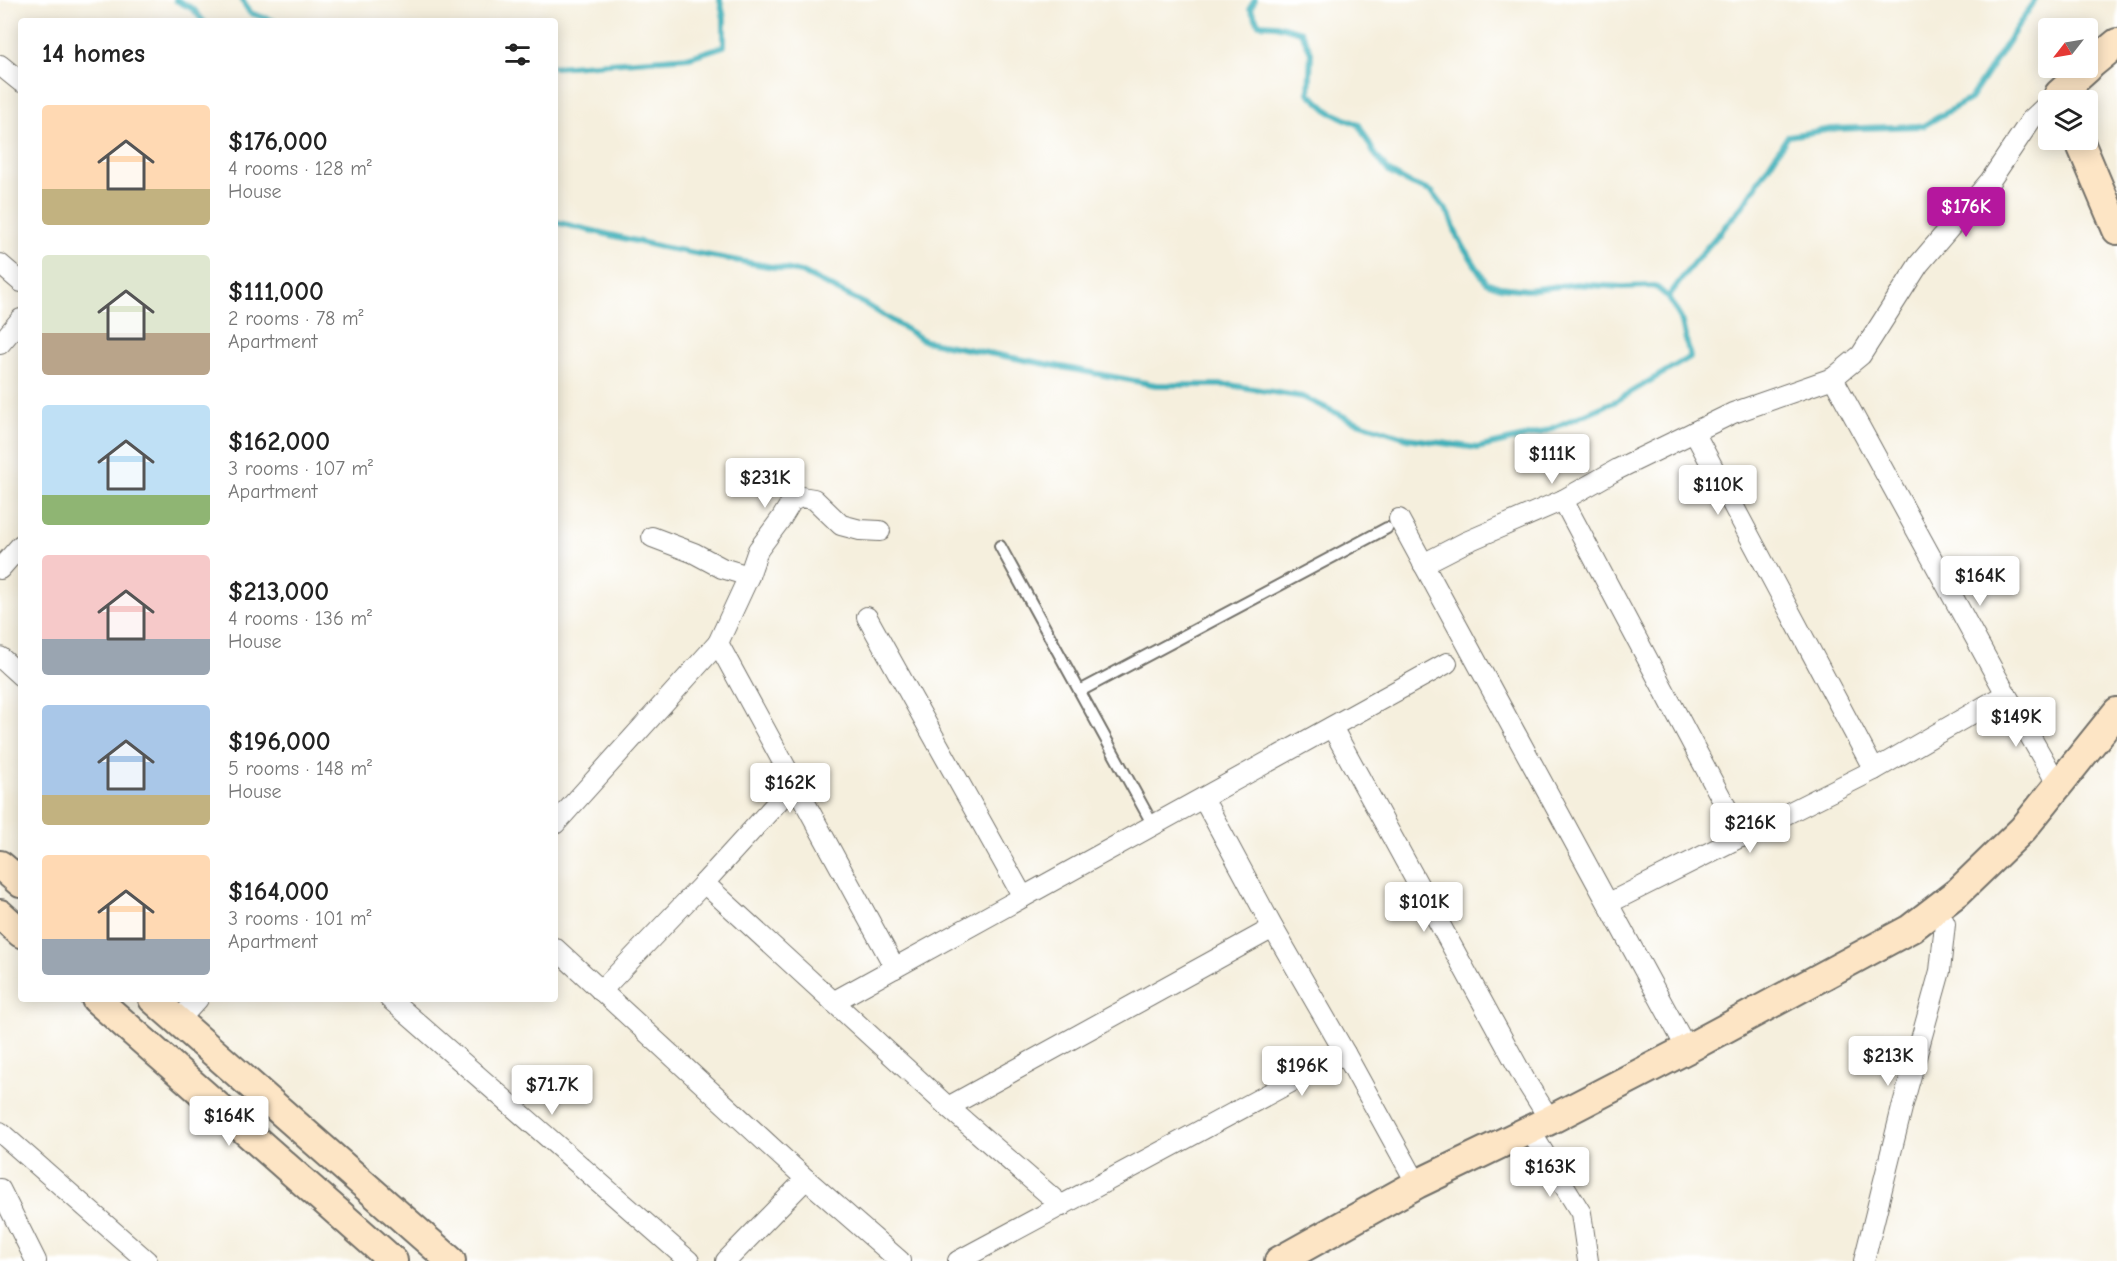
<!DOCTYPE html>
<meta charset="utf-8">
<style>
:root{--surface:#fff;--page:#f2f2f2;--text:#222;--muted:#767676;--accent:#b5179e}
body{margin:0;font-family:"Comic Neue",sans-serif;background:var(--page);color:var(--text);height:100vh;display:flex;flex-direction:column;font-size:22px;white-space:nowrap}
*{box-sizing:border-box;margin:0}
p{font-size:20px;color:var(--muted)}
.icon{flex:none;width:33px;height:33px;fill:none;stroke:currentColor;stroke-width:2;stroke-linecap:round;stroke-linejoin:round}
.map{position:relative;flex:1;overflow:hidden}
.drawer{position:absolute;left:18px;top:18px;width:540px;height:984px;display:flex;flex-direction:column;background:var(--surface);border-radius:6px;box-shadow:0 3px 15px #0003}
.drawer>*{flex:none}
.needle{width:39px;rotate:239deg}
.controls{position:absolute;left:2038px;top:18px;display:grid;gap:12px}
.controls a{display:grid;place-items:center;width:60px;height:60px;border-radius:6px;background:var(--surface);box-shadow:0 3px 15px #0003;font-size:30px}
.price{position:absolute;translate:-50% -51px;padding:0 14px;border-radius:6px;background:#fff;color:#222;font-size:20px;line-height:39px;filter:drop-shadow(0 2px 3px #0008)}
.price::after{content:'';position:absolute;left:50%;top:36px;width:18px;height:14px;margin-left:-9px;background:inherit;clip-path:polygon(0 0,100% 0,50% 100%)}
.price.selected{background:var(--accent);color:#fff}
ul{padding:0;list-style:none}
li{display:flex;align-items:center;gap:18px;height:150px;padding:0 24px}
li span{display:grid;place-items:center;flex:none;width:168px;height:120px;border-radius:6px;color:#555}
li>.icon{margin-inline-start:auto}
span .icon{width:72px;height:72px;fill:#fffc;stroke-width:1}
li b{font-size:26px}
h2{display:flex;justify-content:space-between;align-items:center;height:72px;padding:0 24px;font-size:26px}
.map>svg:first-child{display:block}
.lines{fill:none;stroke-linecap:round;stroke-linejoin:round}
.stream{stroke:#40b0b9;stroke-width:6}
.lane-casing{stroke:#727069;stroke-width:14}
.street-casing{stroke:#727069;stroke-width:22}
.secondary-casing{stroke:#727069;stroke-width:32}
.lane{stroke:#fff;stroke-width:10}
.street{stroke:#fff;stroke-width:20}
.secondary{stroke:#fde5c5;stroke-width:28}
</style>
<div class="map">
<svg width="2117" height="1261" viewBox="0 0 2117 1261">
<rect width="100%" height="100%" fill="#fff"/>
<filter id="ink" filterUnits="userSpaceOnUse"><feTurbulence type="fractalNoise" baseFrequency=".0167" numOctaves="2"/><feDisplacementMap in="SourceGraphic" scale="12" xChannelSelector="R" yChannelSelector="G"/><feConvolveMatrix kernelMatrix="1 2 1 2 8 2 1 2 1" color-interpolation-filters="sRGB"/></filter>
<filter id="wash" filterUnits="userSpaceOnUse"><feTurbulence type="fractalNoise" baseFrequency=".008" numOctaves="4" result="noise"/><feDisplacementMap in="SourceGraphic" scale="24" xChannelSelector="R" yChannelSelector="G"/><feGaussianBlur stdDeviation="1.35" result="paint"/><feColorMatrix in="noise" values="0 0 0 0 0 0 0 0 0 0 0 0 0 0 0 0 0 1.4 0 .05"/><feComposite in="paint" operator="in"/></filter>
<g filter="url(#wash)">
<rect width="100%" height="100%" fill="#f5efdd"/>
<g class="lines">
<g class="stream">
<polyline points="176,0 193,9 203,21"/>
<polyline points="242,0 250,13 274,21"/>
<polyline points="1255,0 1250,8 1259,24 1276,25 1301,32 1311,52 1309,93 1330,112 1359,125 1374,153 1389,172 1409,183 1432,192 1449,214 1458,238 1486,282 1500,287 1527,290 1576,284 1622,287 1655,286 1668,297"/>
<polyline points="555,67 690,57 724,46 724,18 720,0"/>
<polyline points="555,222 661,247 801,272 867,305 925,341 1156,385 1230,385 1303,397 1351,420 1407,438 1477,448 1541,433 1616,401 1690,357 1681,319 1668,297 1692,265 1744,204 1788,136 1832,129 1923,126 1970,99 2035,0"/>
</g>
</g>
</g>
<g filter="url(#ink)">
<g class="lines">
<g class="lane-casing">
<g id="lane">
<polyline points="1000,546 1153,825"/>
<polyline points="1080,691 1387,528"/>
</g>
</g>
<g class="street-casing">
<g id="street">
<polyline points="0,65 21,82"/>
<polyline points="0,264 21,282"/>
<polyline points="0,344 21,319"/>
<polyline points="1563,500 1742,837"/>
<polyline points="1399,519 1687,1049"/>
<polyline points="652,537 694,553 722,568 749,576"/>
<polyline points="1423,564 1466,542 1563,500 1618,469 1694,432"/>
<polyline points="0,569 21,545"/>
<polyline points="867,617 1023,897"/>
<polyline points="718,643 895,968"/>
<polyline points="0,657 21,676"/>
<polyline points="2006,694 2058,785"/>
<polyline points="1332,727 1525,1080 1550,1120"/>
<polyline points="1874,770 1694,432 1733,413 1833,378 1861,355 1919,264 1990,181 2031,120 2049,103"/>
<polyline points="555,824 718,643 749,576 758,550 781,519 792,501 801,497 814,499 841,525 860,530 880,531"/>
<polyline points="704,883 948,1107 1062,1206"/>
<polyline points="1609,903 1874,770 2006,694 1833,378"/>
<polyline points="555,948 806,1179 900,1261"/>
<polyline points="601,991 704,883 795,783"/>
<polyline points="390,999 689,1261"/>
<polyline points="833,1002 1447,663"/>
<polyline points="178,1021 198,999"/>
<polyline points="1345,1053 1417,1184"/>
<polyline points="948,1107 1273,928"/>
<polyline points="1529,1129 1581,1213 1588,1261"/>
<polyline points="0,1132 147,1261"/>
<polyline points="0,1189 36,1261"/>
<polyline points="726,1261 806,1179"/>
<polyline points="958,1261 1345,1053 1273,928 1203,798"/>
<polyline points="1864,1261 1903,1104 1940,971 1945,924 1937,909"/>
</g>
</g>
<g class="secondary-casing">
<g id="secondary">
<polyline points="2088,67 2117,43"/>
<polyline points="2062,100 2059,94 2088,68"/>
<polyline points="2079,140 2117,230"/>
<polyline points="0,865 21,883"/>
<polyline points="0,914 21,933"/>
<polyline points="96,999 393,1261"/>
<polyline points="153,999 451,1261"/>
<polyline points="1279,1261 1417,1184 1550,1120 1687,1049 1910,929 1958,892 2023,829 2117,712"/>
</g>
</g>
<use href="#lane" class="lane"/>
<use href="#street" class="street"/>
<use href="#secondary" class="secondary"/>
</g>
</g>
</svg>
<div class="controls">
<a><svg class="needle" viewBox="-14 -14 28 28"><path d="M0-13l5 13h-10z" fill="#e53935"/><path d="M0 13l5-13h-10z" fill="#767676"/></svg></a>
<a><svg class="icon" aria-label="layers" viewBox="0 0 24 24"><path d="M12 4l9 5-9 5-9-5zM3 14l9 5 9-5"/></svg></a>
</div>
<b class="price selected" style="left:1966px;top:238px">$176K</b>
<b class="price" style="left:1552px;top:485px">$111K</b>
<b class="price" style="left:765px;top:509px">$231K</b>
<b class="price" style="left:1718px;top:516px">$110K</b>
<b class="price" style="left:1980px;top:607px">$164K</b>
<b class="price" style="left:2016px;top:748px">$149K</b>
<b class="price" style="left:790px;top:814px">$162K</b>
<b class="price" style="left:1750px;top:854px">$216K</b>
<b class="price" style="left:1424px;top:933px">$101K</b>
<b class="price" style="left:1888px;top:1087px">$213K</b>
<b class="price" style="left:1302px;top:1097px">$196K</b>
<b class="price" style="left:552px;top:1116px">$71.7K</b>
<b class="price" style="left:229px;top:1147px">$164K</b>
<b class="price" style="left:1550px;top:1198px">$163K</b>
<section class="drawer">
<h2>14 homes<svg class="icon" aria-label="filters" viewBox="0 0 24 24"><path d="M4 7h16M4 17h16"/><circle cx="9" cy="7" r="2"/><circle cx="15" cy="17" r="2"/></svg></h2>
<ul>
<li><span style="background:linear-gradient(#ffd9b3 70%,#c2b280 0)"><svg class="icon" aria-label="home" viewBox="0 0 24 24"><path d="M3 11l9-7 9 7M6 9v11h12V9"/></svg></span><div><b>$176,000</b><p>4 rooms · 128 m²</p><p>House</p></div></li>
<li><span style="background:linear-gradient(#dfe7d0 65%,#b9a48a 0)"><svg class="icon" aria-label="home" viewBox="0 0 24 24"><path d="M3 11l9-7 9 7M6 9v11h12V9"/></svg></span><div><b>$111,000</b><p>2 rooms · 78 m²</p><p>Apartment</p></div></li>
<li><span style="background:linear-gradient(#bfe0f5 75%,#8fb573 0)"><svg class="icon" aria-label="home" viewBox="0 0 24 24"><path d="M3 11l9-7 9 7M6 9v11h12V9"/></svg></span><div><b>$162,000</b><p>3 rooms · 107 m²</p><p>Apartment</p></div></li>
<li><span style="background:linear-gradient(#f6c9c9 70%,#9aa5b1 0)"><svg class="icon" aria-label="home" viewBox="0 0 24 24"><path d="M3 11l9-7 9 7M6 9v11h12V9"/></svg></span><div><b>$213,000</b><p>4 rooms · 136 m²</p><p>House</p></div></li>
<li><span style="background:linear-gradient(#a9c7e8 75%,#c2b280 0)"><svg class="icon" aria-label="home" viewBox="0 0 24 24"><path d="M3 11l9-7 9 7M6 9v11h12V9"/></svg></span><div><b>$196,000</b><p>5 rooms · 148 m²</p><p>House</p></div></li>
<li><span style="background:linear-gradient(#ffd9b3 70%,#9aa5b1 0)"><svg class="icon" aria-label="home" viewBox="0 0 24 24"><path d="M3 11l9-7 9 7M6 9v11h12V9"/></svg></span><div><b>$164,000</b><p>3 rooms · 101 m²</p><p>Apartment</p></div></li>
</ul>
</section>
</div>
